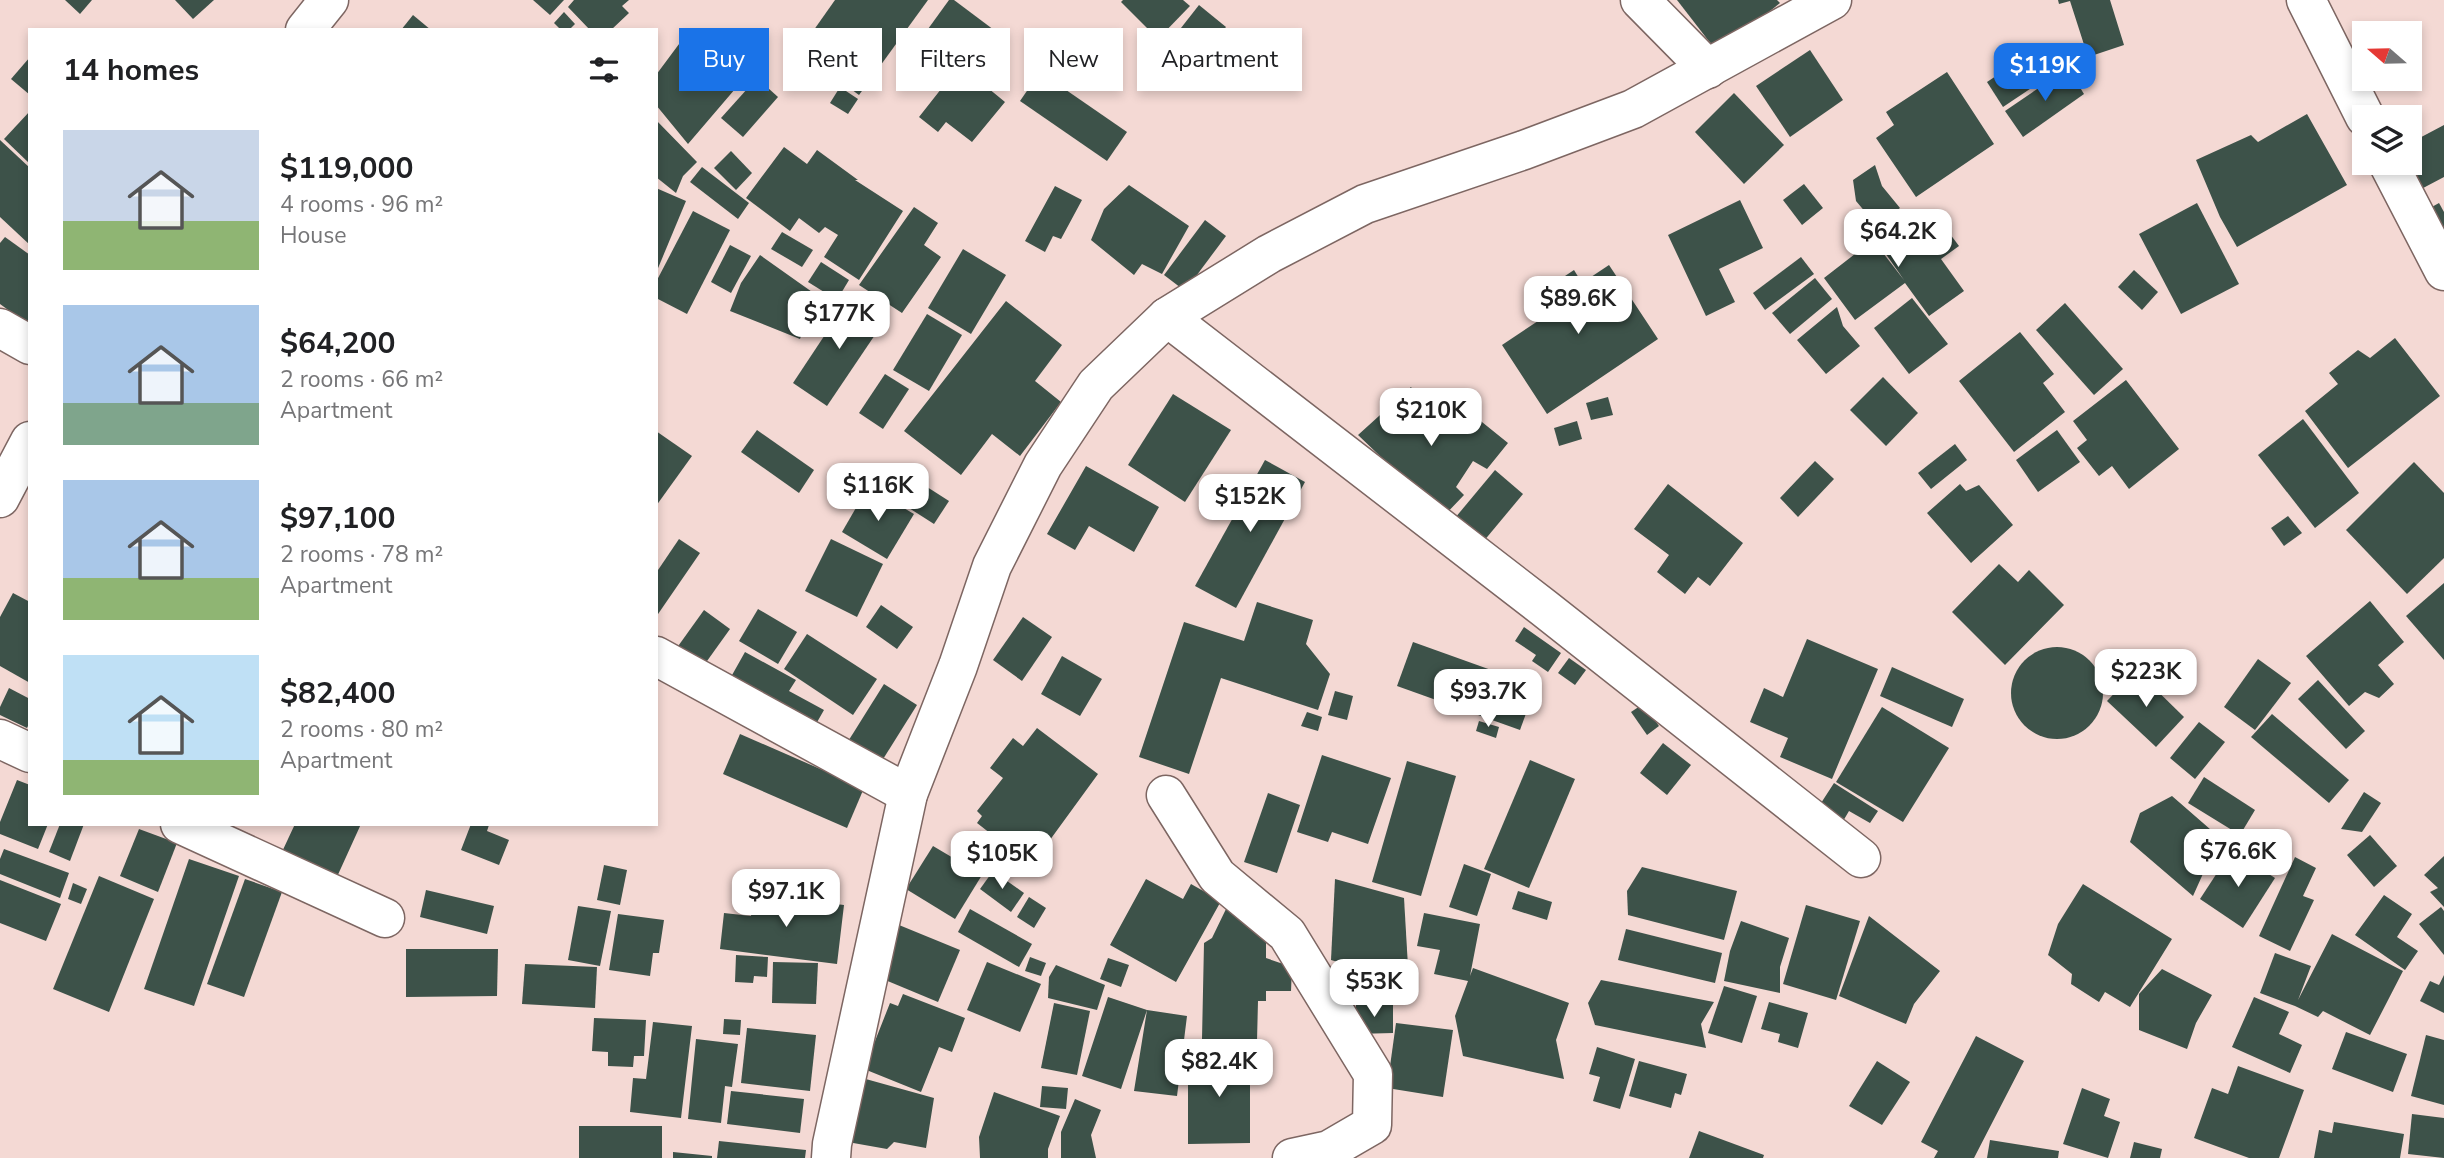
<!DOCTYPE html>
<meta charset="utf-8">
<style>
:root{--surface:#fff;--page:#f6f6f6;--text:#202124;--muted:#757577;--accent:#1a73e8}
body{margin:0;font-family:"Nunito Sans",sans-serif;background:var(--page);color:var(--text);height:100vh;display:flex;flex-direction:column;font-size:26px;white-space:nowrap}
*{box-sizing:border-box;margin:0}
p{font-size:23px;color:var(--muted)}
.icon{flex:none;width:38px;height:38px;fill:none;stroke:currentColor;stroke-width:2;stroke-linecap:round;stroke-linejoin:round}
.map{position:relative;flex:1;overflow:hidden}
.panel{position:absolute;left:28px;top:28px;width:630px;height:798px;display:flex;flex-direction:column;background:var(--surface);border-radius:0px;box-shadow:0 4px 10px #0003}
.panel>*{flex:none}
.hud{position:absolute;left:679px;top:28px;width:665px;height:63px;display:flex;gap:14px}
.needle{width:46px;rotate:290deg}
.controls{position:absolute;left:2352px;top:21px;display:grid;gap:14px}
.controls a{display:grid;place-items:center;width:70px;height:70px;border-radius:0px;background:var(--surface);box-shadow:0 4px 10px #0003;font-size:35px}
.price{position:absolute;translate:-50% -60px;padding:0 16px;border-radius:14px;background:#fff;color:#222;font-size:23px;line-height:46px;filter:drop-shadow(0 2px 4px #0008)}
.price::after{content:'';position:absolute;left:50%;top:42px;width:21px;height:16px;margin-left:-10px;background:inherit;clip-path:polygon(0 0,100% 0,50% 100%)}
.price.active{background:var(--accent);color:#fff}
ul{padding:0;list-style:none}
li{display:flex;align-items:center;gap:21px;height:175px;padding:0 35px}
li span{display:grid;place-items:center;flex:none;width:196px;height:140px;border-radius:0px;color:#555}
li>.icon{margin-inline-start:auto}
span .icon{width:84px;height:84px;fill:#fffc;stroke-width:1}
li b{font-size:30px}
h2{display:flex;justify-content:space-between;align-items:center;height:84px;padding:0 35px;font-size:30px}
.pill{padding:0 24px;border-radius:0px;background:var(--surface);box-shadow:0 4px 10px #0003;font-size:24px;line-height:63px}
.pill.active{background:var(--accent);color:#fff}
.map>svg:first-child{display:block}
.building{fill:#3d5249}
.lines{fill:none;stroke-linecap:round;stroke-linejoin:round}
.minor-casing{stroke:#7d6662;stroke-width:41}
.minor{stroke:#fff;stroke-width:38}
</style>
<div class="map">
<svg width="2444" height="1158" viewBox="0 0 2444 1158">
<rect width="100%" height="100%" fill="#f4d9d4"/>
<g class="building">
<polygon points="65,0 92,0 80,14"/>
<polygon points="175,0 214,0 193,19"/>
<polygon points="533,0 564,0 550,15"/>
<polygon points="574,0 629,0 622,6 629,13 611,30 590,30 568,7"/>
<polygon points="835,0 928,0 859,95 799,51"/>
<polygon points="949,0 954,0 1006,39 983,71 928,29"/>
<polygon points="1123,0 1183,0 1190,6 1158,39 1121,2"/>
<polygon points="1677,0 1777,0 1780,3 1718,53"/>
<polygon points="2058,0 2110,0 2124,45 2088,57 2070,1 2059,4"/>
<polygon points="1199,5 1226,27 1197,64 1170,42"/>
<polygon points="564,12 575,24 569,30 561,30 554,23"/>
<polygon points="413,15 431,30 401,30"/>
<polygon points="719,38 753,68 688,144 656,105 656,75 682,40 702,58"/>
<polygon points="1810,50 1843,100 1790,137 1756,86"/>
<polygon points="30,57 30,95 11,79"/>
<polygon points="2020,60 2036,85 2003,107 1987,82"/>
<polygon points="960,65 1005,102 972,142 946,122 938,132 919,117"/>
<polygon points="2068,68 2084,94 2023,137 2005,111"/>
<polygon points="1040,72 1127,132 1107,161 1020,101"/>
<polygon points="1947,72 1994,144 1916,197 1876,138 1894,125 1886,112"/>
<polygon points="757,78 778,97 743,137 721,118"/>
<polygon points="840,87 858,99 848,114 830,103"/>
<polygon points="1734,93 1784,145 1744,184 1695,132"/>
<polygon points="30,111 30,164 4,139"/>
<polygon points="2307,114 2347,185 2237,247 2220,217 2196,160 2251,135 2258,142"/>
<polygon points="656,120 697,162 683,176 676,193 656,177"/>
<polygon points="2444,125 2444,177 2408,196 2391,163 2410,163 2410,143"/>
<polygon points="0,140 30,168 30,245 0,217"/>
<polygon points="784,147 807,164 817,150 858,180 855,180 903,211 859,280 824,257 838,235 825,227 819,233 799,218 790,231 746,198"/>
<polygon points="731,151 752,173 736,190 714,168"/>
<polygon points="1875,165 1882,186 1900,208 1877,226 1856,201 1853,180"/>
<polygon points="702,167 749,203 738,219 690,182"/>
<polygon points="1804,184 1823,208 1802,225 1783,200"/>
<polygon points="1129,185 1189,226 1162,274 1142,264 1134,275 1091,240 1104,209"/>
<polygon points="1055,186 1082,200 1061,239 1053,236 1045,252 1025,241"/>
<polygon points="656,188 686,201 656,273"/>
<polygon points="1740,200 1763,248 1719,269 1735,302 1706,316 1668,235"/>
<polygon points="2197,203 2239,284 2181,314 2139,234"/>
<polygon points="2439,203 2444,212 2444,260 2419,214"/>
<polygon points="914,207 938,223 924,245 941,257 902,313 859,285"/>
<polygon points="693,211 730,230 687,314 656,298 656,282"/>
<polygon points="1908,213 1924,234 1941,222 1959,246 1941,259 1964,291 1929,316 1905,283 1855,320 1824,278 1873,240 1904,280 1874,237"/>
<polygon points="1205,220 1226,236 1185,291 1164,275"/>
<polygon points="782,232 813,250 802,267 771,249"/>
<polygon points="5,237 30,255 30,317 26,323 0,304 0,243"/>
<polygon points="730,245 751,256 731,293 711,282"/>
<polygon points="963,249 1006,275 971,334 928,308"/>
<polygon points="760,255 822,299 807,319 800,339 730,311 741,283"/>
<polygon points="1801,257 1814,274 1765,310 1753,293"/>
<polygon points="821,262 849,280 837,300 808,282"/>
<polygon points="1609,265 1658,339 1547,414 1502,345 1538,321 1526,302 1574,270 1582,283"/>
<polygon points="2134,270 2158,292 2142,310 2118,287"/>
<polygon points="1815,278 1832,299 1790,334 1772,313"/>
<polygon points="850,297 885,320 827,406 793,383"/>
<polygon points="1912,298 1948,344 1909,374 1874,328"/>
<polygon points="1006,301 1062,345 1035,381 1061,402 1020,456 992,434 961,475 904,431"/>
<polygon points="2065,303 2123,369 2094,395 2036,330"/>
<polygon points="1837,307 1843,326 1860,346 1826,374 1797,340"/>
<polygon points="927,314 962,335 929,391 893,370"/>
<polygon points="2020,332 2054,374 2043,383 2065,412 2014,452 1959,381"/>
<polygon points="2395,338 2440,396 2348,468 2305,411 2338,384 2329,373 2358,350 2370,358"/>
<polygon points="885,374 909,389 883,429 859,413"/>
<polygon points="1883,377 1918,413 1886,446 1850,410"/>
<polygon points="2126,380 2179,449 2129,489 2112,466 2099,476 2077,448 2087,440 2073,421"/>
<polygon points="1411,387 1426,411 1446,393 1508,443 1487,469 1473,461 1456,487 1464,495 1441,519 1398,488 1381,457 1358,435"/>
<polygon points="1173,394 1231,430 1185,502 1128,465"/>
<polygon points="1608,397 1613,415 1591,420 1586,403"/>
<polygon points="2303,419 2359,493 2315,528 2258,455"/>
<polygon points="1577,421 1582,439 1559,446 1554,428"/>
<polygon points="757,430 814,470 799,493 741,452"/>
<polygon points="2057,430 2080,462 2038,492 2016,460"/>
<polygon points="656,431 692,456 656,506"/>
<polygon points="1955,444 1967,460 1931,489 1918,473"/>
<polygon points="1265,460 1305,482 1236,608 1195,586"/>
<polygon points="1815,461 1834,479 1798,517 1780,498"/>
<polygon points="2414,462 2444,493 2444,558 2407,594 2346,530"/>
<polygon points="889,463 908,474 896,495 877,484"/>
<polygon points="1086,466 1159,507 1134,552 1089,526 1075,550 1047,534"/>
<polygon points="1495,470 1523,494 1478,548 1450,524"/>
<polygon points="913,478 949,501 934,524 898,501"/>
<polygon points="1668,484 1743,543 1710,586 1698,577 1685,594 1657,572 1669,555 1634,529"/>
<polygon points="1960,484 1966,491 1979,485 2013,525 1971,563 1927,513"/>
<polygon points="868,487 914,514 887,559 842,532"/>
<polygon points="2288,516 2302,533 2284,546 2271,528"/>
<polygon points="679,539 700,553 656,617 656,573"/>
<polygon points="831,539 883,564 857,617 805,591"/>
<polygon points="1999,564 2018,582 2029,570 2064,605 2005,665 1952,612"/>
<polygon points="2444,583 2444,660 2406,616"/>
<polygon points="13,593 30,602 30,683 0,666 0,617"/>
<polygon points="2370,601 2404,642 2378,665 2394,684 2379,698 2365,692 2349,706 2306,656"/>
<polygon points="1257,602 1313,620 1306,644 1330,674 1318,710 1221,678 1189,774 1139,757 1184,622 1244,641"/>
<polygon points="881,605 913,627 897,649 866,627"/>
<polygon points="758,609 797,632 778,664 739,641"/>
<polygon points="704,610 730,629 697,675 671,656"/>
<polygon points="1023,617 1052,637 1022,681 993,660"/>
<polygon points="1524,627 1561,653 1548,672 1532,661 1536,655 1515,641"/>
<polygon points="807,634 877,679 853,715 784,669"/>
<polygon points="1807,639 1878,669 1832,779 1780,757 1788,738 1750,722 1764,688 1783,697"/>
<polygon points="1413,642 1536,686 1520,730 1397,686"/>
<circle cx="2057" cy="693" r="46"/>
<polygon points="745,652 796,680 789,691 824,710 812,731 727,684"/>
<polygon points="1062,656 1102,679 1080,716 1041,694"/>
<polygon points="1569,658 1586,670 1575,685 1558,673"/>
<polygon points="2258,659 2291,683 2255,730 2224,707"/>
<polygon points="1892,667 1964,699 1952,727 1880,696"/>
<polygon points="2136,670 2184,717 2156,747 2107,701"/>
<polygon points="2318,680 2365,731 2346,749 2298,699"/>
<polygon points="884,684 917,705 875,772 842,751"/>
<polygon points="9,688 30,699 30,722 27,728 0,715 0,707"/>
<polygon points="1335,691 1353,696 1347,720 1328,715"/>
<polygon points="1643,704 1659,726 1647,735 1631,712"/>
<polygon points="1882,707 1949,748 1903,822 1836,782"/>
<polygon points="1307,712 1322,717 1318,731 1301,726"/>
<polygon points="2272,714 2349,780 2329,803 2251,737"/>
<polygon points="1479,721 1499,727 1496,738 1476,731"/>
<polygon points="2199,722 2225,742 2195,779 2170,758"/>
<polygon points="1037,728 1098,774 1047,844 1045,841 1032,859 1016,847 1013,851 977,823 982,816 977,811 1003,778 990,768 1013,738 1023,746"/>
<polygon points="740,734 864,788 847,828 723,774"/>
<polygon points="1663,743 1691,765 1667,795 1640,773"/>
<polygon points="1322,755 1391,778 1368,844 1332,832 1328,842 1297,832"/>
<polygon points="1530,760 1575,779 1529,888 1484,869"/>
<polygon points="1407,761 1456,776 1421,896 1372,882"/>
<polygon points="2204,777 2255,810 2240,835 2188,803"/>
<polygon points="17,780 30,785 30,824 48,824 38,849 0,834 0,822"/>
<polygon points="1834,783 1878,811 1870,823 1849,811 1836,833 1812,817"/>
<polygon points="2364,792 2381,803 2362,832 2341,829"/>
<polygon points="1268,793 1300,805 1277,873 1244,862"/>
<polygon points="2172,796 2226,843 2206,867 2193,896 2130,842 2140,813"/>
<polygon points="60,824 84,824 70,861 49,852"/>
<polygon points="295,824 361,824 336,879 281,854"/>
<polygon points="471,824 489,825 487,831 509,840 499,865 461,850"/>
<polygon points="139,829 177,843 158,892 120,876"/>
<polygon points="2370,835 2397,866 2374,887 2347,855"/>
<polygon points="2258,840 2286,860 2275,875 2247,855"/>
<polygon points="933,846 982,875 955,919 906,889"/>
<polygon points="4,849 69,873 60,898 0,874 0,859"/>
<polygon points="2232,850 2275,878 2243,928 2200,899"/>
<polygon points="2444,856 2444,907 2430,892 2438,888 2424,875"/>
<polygon points="2295,857 2316,868 2303,896 2314,900 2290,951 2259,936"/>
<polygon points="189,859 239,876 194,1006 144,989"/>
<polygon points="1464,864 1491,874 1477,916 1449,907"/>
<polygon points="604,865 627,870 620,905 597,900"/>
<polygon points="1642,867 1737,891 1724,940 1628,915 1627,891"/>
<polygon points="993,871 1024,893 1011,912 980,889"/>
<polygon points="99,876 154,899 109,1012 53,989"/>
<polygon points="245,879 282,892 244,997 207,984"/>
<polygon points="1146,879 1183,899 1191,884 1221,901 1176,982 1110,945"/>
<polygon points="1335,879 1404,898 1409,984 1331,960"/>
<polygon points="0,880 61,904 46,941 0,923"/>
<polygon points="73,883 87,889 81,904 68,899"/>
<polygon points="2083,884 2172,939 2130,1007 2105,992 2099,1002 2071,984 2072,974 2048,955 2058,924"/>
<polygon points="426,890 494,906 487,934 420,917"/>
<polygon points="1518,891 1552,902 1547,920 1512,909"/>
<polygon points="754,894 844,905 837,964 720,949 724,913 751,916"/>
<polygon points="2384,895 2412,914 2397,937 2418,951 2405,970 2355,935"/>
<polygon points="1029,897 1046,908 1034,928 1017,917"/>
<polygon points="1806,905 1860,921 1836,1000 1783,984"/>
<polygon points="578,906 611,911 600,966 568,960"/>
<polygon points="2441,907 2444,911 2444,955 2419,924"/>
<polygon points="970,909 1032,944 1019,967 958,932"/>
<polygon points="1226,909 1266,929 1266,958 1292,967 1291,991 1266,991 1266,1001 1258,1001 1257,1041 1202,1039 1204,943 1212,938"/>
<polygon points="1424,913 1480,924 1470,976 1473,968 1569,1003 1556,1040 1564,1079 1463,1056 1455,1016 1468,981 1434,974 1440,950 1417,946"/>
<polygon points="618,914 664,920 659,953 653,953 650,976 609,970"/>
<polygon points="1869,916 1940,971 1914,1004 1906,1024 1839,996"/>
<polygon points="1741,921 1789,938 1780,967 1780,993 1724,981 1730,951"/>
<polygon points="899,925 960,950 938,1002 878,977"/>
<polygon points="1626,929 1722,953 1715,983 1618,960"/>
<polygon points="2332,934 2403,971 2370,1035 2323,1011 2318,1017 2295,1006 2260,993 2275,953 2311,966 2298,1000"/>
<polygon points="406,949 498,949 497,996 406,997"/>
<polygon points="736,955 768,957 767,977 754,976 753,983 735,982"/>
<polygon points="1030,957 1046,963 1041,976 1025,971"/>
<polygon points="1108,958 1129,965 1121,987 1100,979"/>
<polygon points="773,962 818,963 816,1004 772,1003"/>
<polygon points="987,962 1041,984 1020,1032 967,1010"/>
<polygon points="525,964 597,967 595,1008 522,1004"/>
<polygon points="1056,965 1105,985 1097,1010 1048,998 1049,977"/>
<polygon points="2162,969 2212,995 2196,1023 2187,1049 2139,1030 2139,994"/>
<polygon points="2444,975 2444,1013 2420,1001 2430,981 2439,985"/>
<polygon points="1601,980 1714,1002 1701,1024 1706,1048 1595,1025 1588,1003"/>
<polygon points="1724,986 1757,996 1742,1043 1708,1033"/>
<polygon points="903,994 965,1018 952,1052 939,1047 921,1092 864,1069 890,1003 898,1006"/>
<polygon points="1108,997 1147,1010 1187,1016 1177,1096 1134,1091 1147,1010 1121,1089 1082,1076"/>
<polygon points="2254,997 2289,1012 2279,1034 2302,1045 2290,1073 2232,1047"/>
<polygon points="1769,1002 1808,1013 1798,1048 1778,1042 1780,1034 1761,1029"/>
<polygon points="1054,1003 1090,1011 1077,1075 1041,1068"/>
<polygon points="1393,1003 1393,1033 1356,1034 1356,1004"/>
<polygon points="594,1018 646,1020 644,1056 634,1056 633,1067 608,1066 608,1052 592,1051"/>
<polygon points="724,1019 741,1020 740,1035 723,1034"/>
<polygon points="653,1022 692,1026 681,1118 630,1112 633,1078 646,1079"/>
<polygon points="1396,1023 1453,1030 1443,1097 1387,1088"/>
<polygon points="747,1028 816,1035 810,1091 741,1083"/>
<polygon points="2346,1032 2407,1054 2393,1092 2332,1069"/>
<polygon points="2426,1035 2444,1040 2444,1105 2411,1096"/>
<polygon points="1976,1036 2024,1061 1974,1158 1934,1158 1938,1151 1921,1142"/>
<polygon points="696,1039 738,1044 732,1087 725,1086 721,1123 688,1119"/>
<polygon points="1597,1047 1635,1059 1620,1109 1593,1101 1600,1077 1589,1074"/>
<polygon points="1188,1054 1250,1054 1250,1143 1188,1144"/>
<polygon points="1639,1061 1687,1074 1681,1095 1675,1093 1671,1108 1629,1096"/>
<polygon points="1877,1061 1910,1082 1882,1125 1849,1106"/>
<polygon points="2238,1066 2304,1090 2279,1158 2249,1158 2194,1138 2212,1088 2228,1094"/>
<polygon points="855,1076 934,1098 926,1148 894,1142 887,1149 842,1141"/>
<polygon points="1042,1086 1068,1088 1066,1109 1040,1107"/>
<polygon points="2082,1088 2110,1099 2104,1116 2120,1122 2108,1158 2063,1144"/>
<polygon points="731,1091 804,1099 800,1133 727,1124"/>
<polygon points="994,1092 1060,1116 1048,1149 1048,1158 980,1158 979,1137"/>
<polygon points="1075,1099 1101,1110 1091,1135 1096,1158 1061,1158 1061,1132"/>
<polygon points="2412,1114 2444,1118 2444,1158 2408,1154"/>
<polygon points="2334,1122 2404,1134 2400,1158 2314,1158 2319,1130 2332,1133"/>
<rect x="579" y="1126" width="83" height="32"/>
<polygon points="1699,1131 1764,1155 1763,1158 1689,1158"/>
<polygon points="1990,1140 2059,1151 2058,1158 1987,1158"/>
<polygon points="719,1141 806,1150 805,1158 717,1158"/>
<polygon points="2134,1142 2162,1149 2160,1158 2130,1158"/>
<polygon points="673,1152 712,1156 712,1158 673,1158"/>
</g>
<g class="lines">
<g class="minor-casing">
<g id="minor">
<polyline points="1640,0 1708,69"/>
<polyline points="2306,0 2365,117"/>
<polyline points="305,30 329,0"/>
<polyline points="2388,163 2444,271"/>
<polyline points="1167,317 1544,608 1861,858"/>
<polyline points="0,328 30,345"/>
<polyline points="0,498 30,441"/>
<polyline points="656,656 908,794"/>
<polyline points="0,739 30,753"/>
<polyline points="1166,795 1217,876 1287,934 1373,1074 1372,1125 1329,1150 1292,1158"/>
<polyline points="180,824 385,918"/>
<polyline points="831,1158 832,1144 908,794 958,666 992,566 1043,465 1096,385 1167,317 1269,254 1365,204 1524,150 1633,109 1832,0"/>
</g>
</g>
<use href="#minor" class="minor"/>
</g>
</svg>
<div class="controls">
<a><svg class="needle" viewBox="-14 -14 28 28"><path d="M0-13l5 13h-10z" fill="#e53935"/><path d="M0 13l5-13h-10z" fill="#757577"/></svg></a>
<a><svg class="icon" aria-label="layers" viewBox="0 0 24 24"><path d="M12 4l9 5-9 5-9-5zM3 14l9 5 9-5"/></svg></a>
</div>
<b class="price active" style="left:2045px;top:103px">$119K</b>
<b class="price" style="left:1898px;top:269px">$64.2K</b>
<b class="price" style="left:1578px;top:336px">$89.6K</b>
<b class="price" style="left:839px;top:351px">$177K</b>
<b class="price" style="left:1431px;top:448px">$210K</b>
<b class="price" style="left:878px;top:523px">$116K</b>
<b class="price" style="left:1250px;top:534px">$152K</b>
<b class="price" style="left:2146px;top:709px">$223K</b>
<b class="price" style="left:1488px;top:729px">$93.7K</b>
<b class="price" style="left:2238px;top:889px">$76.6K</b>
<b class="price" style="left:1002px;top:891px">$105K</b>
<b class="price" style="left:786px;top:929px">$97.1K</b>
<b class="price" style="left:1374px;top:1019px">$53K</b>
<b class="price" style="left:1219px;top:1099px">$82.4K</b>
<div class="hud">
<a class="pill active">Buy</a>
<a class="pill">Rent</a>
<a class="pill">Filters</a>
<a class="pill">New</a>
<a class="pill">Apartment</a>
</div>
<section class="panel">
<h2>14 homes<svg class="icon" aria-label="filters" viewBox="0 0 24 24"><path d="M4 7h16M4 17h16"/><circle cx="9" cy="7" r="2"/><circle cx="15" cy="17" r="2"/></svg></h2>
<ul>
<li><span style="background:linear-gradient(#c9d6e8 65%,#8fb573 0)"><svg class="icon" aria-label="home" viewBox="0 0 24 24"><path d="M3 11l9-7 9 7M6 9v11h12V9"/></svg></span><div><b>$119,000</b><p>4 rooms · 96 m²</p><p>House</p></div></li>
<li><span style="background:linear-gradient(#a9c7e8 70%,#7fa58c 0)"><svg class="icon" aria-label="home" viewBox="0 0 24 24"><path d="M3 11l9-7 9 7M6 9v11h12V9"/></svg></span><div><b>$64,200</b><p>2 rooms · 66 m²</p><p>Apartment</p></div></li>
<li><span style="background:linear-gradient(#a9c7e8 70%,#8fb573 0)"><svg class="icon" aria-label="home" viewBox="0 0 24 24"><path d="M3 11l9-7 9 7M6 9v11h12V9"/></svg></span><div><b>$97,100</b><p>2 rooms · 78 m²</p><p>Apartment</p></div></li>
<li><span style="background:linear-gradient(#bfe0f5 75%,#8fb573 0)"><svg class="icon" aria-label="home" viewBox="0 0 24 24"><path d="M3 11l9-7 9 7M6 9v11h12V9"/></svg></span><div><b>$82,400</b><p>2 rooms · 80 m²</p><p>Apartment</p></div></li>
</ul>
</section>
</div>
